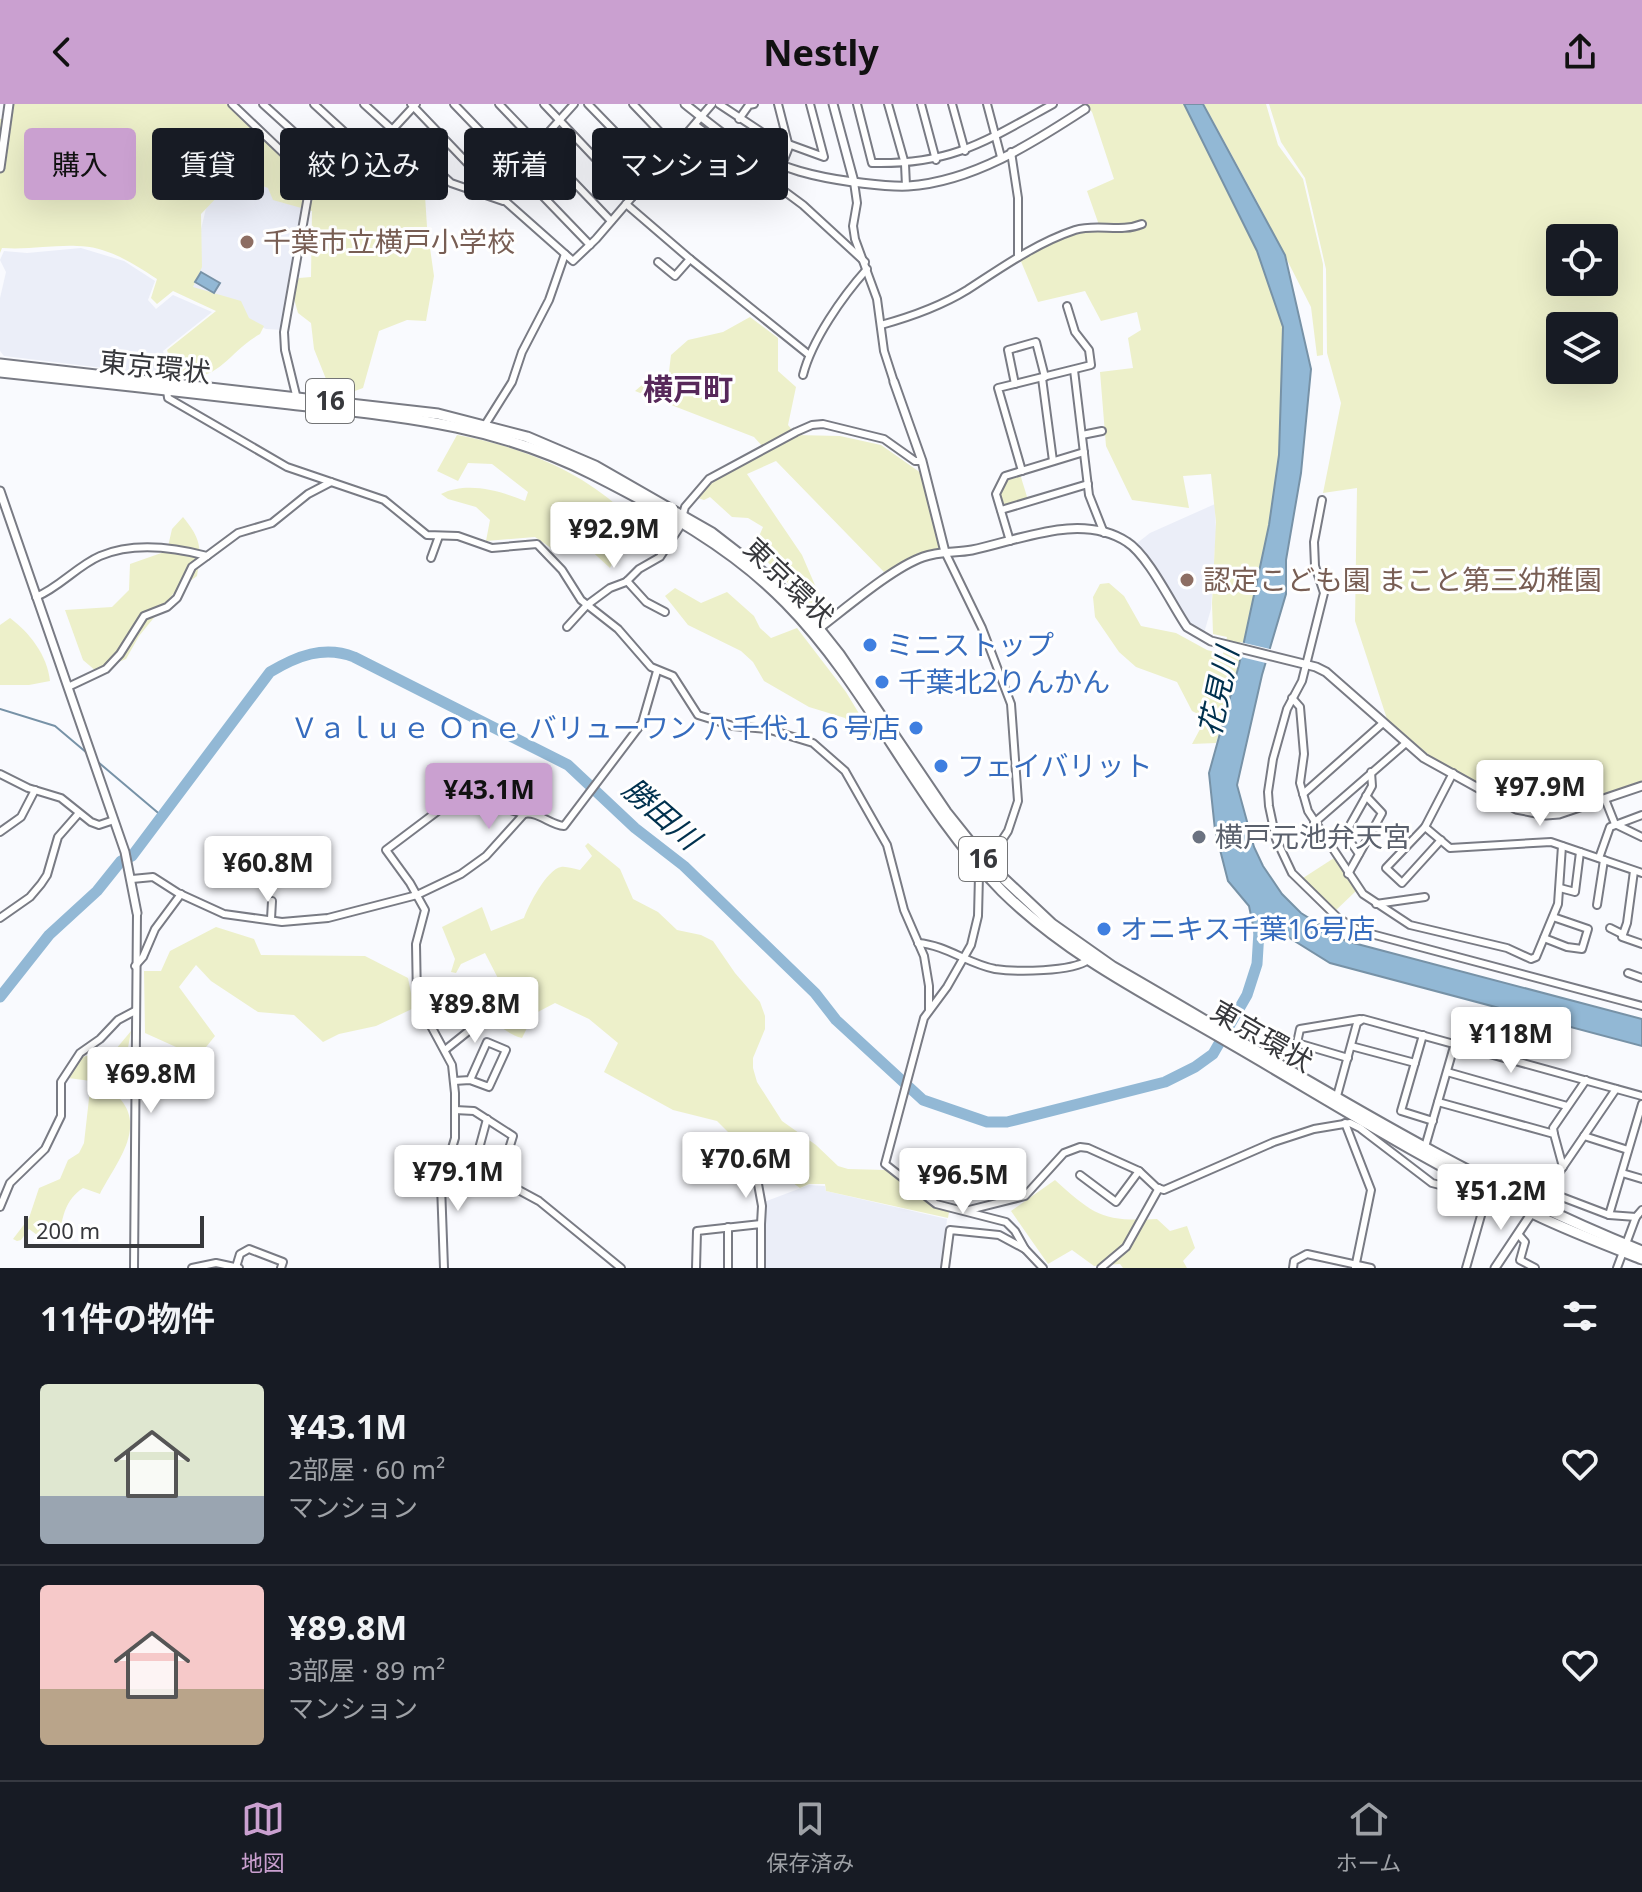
<!DOCTYPE html>
<html lang="ja">
<meta charset="utf-8">
<style>
:root{--surface:#171b24;--page:#242831;--text:#f1f3f6;--muted:#9ea1a6;--line:#363941;--accent:#caa0d0}
body{margin:0;font-family:"Noto Sans","Noto Sans JP",sans-serif;background:var(--page);color:var(--text);height:100vh;display:flex;flex-direction:column;font-size:30px;white-space:nowrap}
*{box-sizing:border-box;margin:0}
p{font-size:26px;color:var(--muted)}
.icon{flex:none;width:44px;height:44px;fill:none;stroke:currentColor;stroke-width:2;stroke-linecap:round;stroke-linejoin:round}
.map{position:relative;height:1164px;overflow:hidden}
.drawer{display:flex;flex-direction:column;background:var(--surface);flex:1}
.drawer>*{flex:none}
.hud{position:absolute;left:24px;top:24px;width:800px;height:72px;display:flex;gap:16px}
.buttons{position:absolute;left:1546px;top:120px;display:grid;gap:16px}
.buttons a{display:grid;place-items:center;width:72px;height:72px;border-radius:8px;background:var(--surface);box-shadow:0 8px 32px #0002;font-size:40px}
.scale{position:absolute;left:24px;bottom:20px;width:180px;box-sizing:border-box;padding-left:8px;border:4px solid #37383c;border-top:0;font-size:22px;line-height:28px;white-space:nowrap;color:#37383c;-webkit-text-stroke:6px #fff;paint-order:stroke}
.price{position:absolute;translate:-50% -68px;padding:0 18px;border-radius:8px;background:#fff;color:#222;font-size:26px;line-height:52px;filter:drop-shadow(0 2px 4px #0008)}
.price::after{content:'';position:absolute;left:50%;top:48px;width:24px;height:18px;margin-left:-12px;background:inherit;clip-path:polygon(0 0,100% 0,50% 100%)}
.price.on{background:var(--accent);color:#111}
ul{padding:0;list-style:none}
li{display:flex;align-items:center;gap:24px;height:200px;padding:0 40px}
li+li{border-top:2px solid var(--line)}
li span{display:grid;place-items:center;flex:none;width:224px;height:160px;border-radius:8px;color:#555}
li>.icon{margin-inline-start:auto}
span .icon{width:96px;height:96px;fill:#fffc;stroke-width:1}
li b{font-size:34px}
h2{display:flex;justify-content:space-between;align-items:center;height:96px;padding:0 40px;font-size:34px}
.tag{padding:0 28px;border-radius:8px;background:var(--surface);box-shadow:0 8px 32px #0002;font-size:28px;line-height:72px}
.tag.on{background:var(--accent);color:#111}
header{display:flex;justify-content:space-between;align-items:center;height:104px;padding:0 40px;background:var(--accent);color:#111;font-size:36px;font-weight:700}
.dock{display:flex;justify-content:space-around;align-items:center;height:112px;border-top:2px solid var(--line);background:var(--surface);font-size:22px;color:var(--muted)}
.dock a{display:grid;justify-items:center;gap:4px}
.dock .on{color:var(--accent)}
.map>svg:first-child{display:block}
.built{fill:#ebeef8}
.green{fill:#edf0ca;fill-rule:evenodd}
.water{fill:#92b8d5;stroke:#7792a7;stroke-width:2}
.pier{fill:#f9fafe}
.lines{fill:none;stroke-linecap:round;stroke-linejoin:round}
.stream{stroke:#7792a7;stroke-width:2}
.river{stroke:#92b8d5;stroke-width:11}
.minor-casing{stroke:#797b84;stroke-width:10}
.tertiary-casing{stroke:#797b84;stroke-width:11}
.trunk-casing{stroke:#797b84;stroke-width:13}
.minor{stroke:#fff;stroke-width:6}
.tertiary{stroke:#fff;stroke-width:7}
.trunk{stroke:#fff;stroke-width:9}
.education-dot{fill:#8d6e63;stroke:#fff;stroke-width:3}
.shop-dot{fill:#3f7fe0;stroke:#fff;stroke-width:3}
.worship-dot{fill:#6b7280;stroke:#fff;stroke-width:3}
.labels{text-anchor:middle;stroke-width:6;stroke-linejoin:round;paint-order:stroke}
.shield{fill:#fff;stroke:#737476;stroke-width:2}
.shield-label{font-size:26px;font-weight:bold;fill:#37383c}
.education-label{font-size:28px;fill:#785e54;stroke:#fff;text-anchor:start}
.street-label{font-size:28px;fill:#37383c;stroke:#fff}
.shop-label{font-size:28px;fill:#366cbe;stroke:#fff;text-anchor:start}
.worship-label{font-size:28px;fill:#5b616d;stroke:#fff;text-anchor:start}
.neighbourhood-label{font-size:30px;font-weight:bold;fill:#57285a;stroke:#fff}
.water-label{font-size:30px;font-style:italic;fill:#00314e;stroke:#fff}
</style>
<header><svg class="icon" aria-label="back" viewBox="0 0 24 24"><path d="M15 5l-7 7 7 7"/></svg>Nestly<svg class="icon" aria-label="share" viewBox="0 0 24 24"><path d="M12 15V3M7 8l5-5 5 5M5 13v7h14v-7"/></svg></header>
<div class="map">
<svg width="1642" height="1164" viewBox="0 0 1642 1164">
<rect width="100%" height="100%" fill="#f9fafe"/>
<g class="built">
<polygon points="217,59 306,89 282,226 266,225 186,187"/>
<polygon points="81,144 124,157 155,177 148,196 156,205 173,191 212,208 163,247 170,272 4,252 0,247 0,194 6,168 0,156 4,147 27,149"/>
<polygon points="1215,400 1216,428 1211,505 1204,529 1189,518 1136,440 1150,429"/>
<polygon points="809,1081 825,1082 826,1087 947,1115 942,1164 765,1164 764,1098"/>
</g>
<g class="green">
<path d="M11 0H228L319 87 356 61 390 33 417 59 424 76 427 123 434 172 426 217 407 216 379 227 363 284 344 291 330 285 314 245 311 219 298 209 292 188 299 174 311 173 312 107 273 96 268 84 237 72 227 91 220 90 201 110 202 163 193 183 241 197 249 214 264 222 260 230C225 250 220 280 174 272L167 246 216 207 173 187 157 200 151 194 157 175C134 160 107 142 77 142 52 141 28 146 2 144L0 149V15L10 14Z"/>
<polygon points="1084,0 1184,0 1257,147 1283,223 1279,351 1269,421 1239,561 1216,639 1192,640 1206,614 1192,607 1177,578 1136,563 1119,548 1095,513 1093,493 1100,480 1109,479 1124,492 1141,522 1176,529 1207,546 1223,550 1227,533 1213,530 1212,499 1216,418 1211,370 1183,372 1189,404 1132,396 1106,342 1100,268 1133,264 1128,234 1141,226 1137,208 1101,217 1085,187 1038,198 1020,155 1063,131 1099,121 1087,87 1114,75 1092,8"/>
<polygon points="1204,0 1266,0 1278,41 1303,75 1323,160 1323,251 1317,252 1311,203 1259,101"/>
<path d="M1269 0H1642V678L1568 704 1546 708 1530 706 1507 697 1430 652 1387 615 1355 517 1357 384 1323 389 1341 299 1327 249 1326 165 1305 74 1281 38ZM1560 134H1604V178H1560ZM1560 222H1604V266H1560Z"/>
<polygon points="750,213 778,234 778,267 796,283 788,321 796,331 840,332 881,341 921,369 939,444 918,449 884,468 776,357 747,370 802,451 827,509 821,513 754,444 763,423 748,414 732,413 710,393 704,396 698,394 709,381 763,343 754,333 635,287 642,281 668,276 671,251 688,236 723,228"/>
<path d="M457 331C515 341 576 364 621 405L608 425 606 435 617 450 610 464 585 441 551 444 535 433 486 437 490 416 476 403 448 395 441 390C468 377 500 387 525 397L528 388 492 360 468 359 458 377 437 367Z"/>
<polygon points="1020,370 1028,396 1005,403 998,391 1007,374"/>
<path d="M183 413C201 435 202 444 197 472L174 489 139 532 126 555 96 567 83 556 65 506 112 503 129 486 130 460 167 447 172 425Z"/>
<polygon points="675,484 701,499 727,488 754,512 760,524 771,534 797,524 846,588 872,631 860,635 845,614 809,603 764,577 753,558 741,547 688,521 665,492"/>
<path d="M10 514C30 529 47 551 50 577L29 581H0V521Z"/>
<path d="M588 739 620 765 633 795 658 808 677 826 701 831 713 837 735 869 760 898 765 912V925L753 954V964L757 978 782 1017 816 1041 838 1062 848 1065 886 1066 925 1096 949 1108 948 1114 826 1087 825 1080H809L800 1084 781 1070 785 1052 774 1044 762 1062 717 1017 673 1006 604 968 618 939 589 915 555 899 534 910 522 934C504 929 493 916 481 903L504 886 485 849 461 860 456 869 451 868 455 855 442 823 482 803 491 827 524 814C528 802 547 765 561 763 566 762 574 765 580 766L592 752 585 742Z"/>
<polygon points="1334,754 1357,786 1334,808 1300,776"/>
<polygon points="216,823 254,835 261,851 365,852 408,874 414,904 376,922 339,930 323,938 294,911 258,908 211,877 196,861 179,883 215,932 202,948 176,943 145,929 144,867 161,867 170,847"/>
<path d="M131 927 126 955 105 984C110 988 117 991 121 996 146 1026 114 1062 100 1090L83 1084C65 1096 63 1112 59 1132L44 1136 29 1125 21 1136 17 1137 13 1135 29 1114 39 1084 60 1075 68 1056 79 1049 84 1039 91 977 68 974 82 953 116 945Z"/>
<path d="M1055 1076C1094 1111 1102 1118 1157 1115L1170 1127 1187 1122 1195 1144 1183 1157 1187 1164H1123L1120 1160 1094 1162 1072 1146 1048 1160 1011 1107Z"/>
</g>
<g class="water">
<polygon points="1184,0 1203,0 1285,151 1311,265 1301,369 1286,456 1286,490 1262,571 1237,681 1254,743 1263,762 1282,790 1301,809 1346,837 1642,915 1642,942 1330,859 1272,823 1264,825 1257,840 1249,802 1228,777 1215,726 1209,669 1239,561 1269,421 1279,351 1283,223 1257,147"/>
<polygon points="201,168 220,179 214,189 195,178"/>
</g>
<polygon class="pier" points="1240,538 1274,546 1270,560 1237,552"/>
<g class="lines">
<g class="stream">
<polyline points="0,605 55,622 87,649"/>
<polyline points="98,658 163,713"/>
</g>
<path class="river" d="M0 893 49 831 97 787 121 757 132 752 270 568C297 552 324 541 354 553L568 661 635 724 684 762 815 889 836 916 923 996 987 1018H1007L1165 978 1195 963 1213 950 1247 891 1257 860 1259 827"/>
<g class="minor-casing">
<g id="minor">
<polyline points="232,0 319,83"/>
<polyline points="263,0 338,68"/>
<polyline points="314,0 365,47"/>
<polyline points="364,0 451,79 503,97"/>
<polyline points="411,0 495,88 573,157 596,135 712,0"/>
<polyline points="454,0 590,141"/>
<polyline points="499,0 611,117"/>
<polyline points="544,0 632,93"/>
<polyline points="588,0 654,68"/>
<polyline points="633,0 675,44"/>
<polyline points="719,0 769,33 824,53 810,0"/>
<polyline points="778,0 789,43 781,63"/>
<path d="M857 0 872 59C952 61 986 37 1053 0"/>
<polyline points="888,0 905,60 906,82"/>
<polyline points="921,0 936,56"/>
<polyline points="952,0 965,47"/>
<polyline points="987,0 1001,53"/>
<polyline points="739,15 749,1 754,0"/>
<polyline points="695,21 803,101 865,158"/>
<polyline points="1011,48 1018,94 1018,153"/>
<polyline points="854,78 857,99 853,122 855,135 877,195 884,247 894,278"/>
<polyline points="495,88 574,0"/>
<polyline points="626,100 690,155 808,250"/>
<polyline points="658,158 675,172 690,155"/>
<path d="M881 221C910 213 941 202 967 186 1001 164 1036 139 1075 126 1098 119 1120 129 1142 120"/>
<polyline points="1074,266 1089,391 1104,429"/>
<path d="M803 271C812 236 842 193 867 165"/>
<polyline points="1042,274 1053,357"/>
<polyline points="1015,280 1008,246 1036,238 1045,273"/>
<polyline points="167,286 168,294 287,363 384,396 427,431 458,432 492,444 537,440 562,466 581,496 618,525 651,563 673,572 698,611 733,622 767,625 813,639 845,667 887,741 904,806 924,852 929,882 929,906"/>
<polyline points="297,295 285,246 284,228 308,92 392,26 416,0"/>
<polyline points="485,321 512,278 522,248 549,196 565,150"/>
<polyline points="1082,331 1102,327"/>
<polyline points="1022,367 998,284 1091,261 1089,246 1075,228 1067,202"/>
<polyline points="1322,396 1314,438 1315,462 1324,489 1302,577 1287,605 1273,655 1268,688 1269,702 1276,735 1292,769 1338,814 1360,827 1642,902"/>
<polyline points="1001,406 1088,380"/>
<polyline points="1010,437 996,390 1005,372 1084,348"/>
<polyline points="945,448 982,524 1011,600 1018,697 1008,727 979,771 978,812 971,841 947,883 924,914 885,1060 936,1100 1006,1118 1015,1127 1025,1145 1043,1164"/>
<polyline points="431,454 439,432"/>
<polyline points="627,477 646,498 665,508"/>
<path d="M36 493C60 483 77 462 100 452 133 438 173 443 207 452L238 429 272 419 308 390 331 378"/>
<polyline points="567,523 587,501 610,484 626,478 639,465 660,453 679,424 685,403 709,375 796,328 812,321 823,320 884,335 915,357 922,357"/>
<polyline points="68,583 106,565 120,550 144,512 167,503 177,494 192,463 207,452"/>
<polyline points="1292,594 1300,603 1304,650 1300,679 1308,707 1363,790 1410,821 1507,844 1531,855 1536,853 1558,800 1562,742"/>
<polyline points="0,670 28,684 61,694 91,718 99,721 114,716"/>
<polyline points="1303,690 1383,619"/>
<polyline points="1605,695 1615,720 1642,733"/>
<polyline points="1314,719 1406,639"/>
<polyline points="1425,723 1450,744 1551,738 1642,769"/>
<polyline points="0,728 21,713 35,686"/>
<polyline points="1441,736 1402,779 1386,764 1425,723 1453,669"/>
<polyline points="1359,750 1345,730 1372,682 1371,668"/>
<polyline points="1599,754 1610,723 1642,711"/>
<polyline points="1634,767 1627,819 1622,833 1642,840"/>
<polyline points="1348,770 1382,709 1366,692"/>
<path d="M132 775 153 773 178 789 224 810 282 818 328 814 417 791 461 770 486 752 524 710C538 707 550 721 564 722L642 619 657 567"/>
<polyline points="1560,784 1575,788 1580,748"/>
<polyline points="1376,800 1425,793"/>
<polyline points="1597,801 1604,756"/>
<polyline points="0,814 30,793 41,780 47,771 58,733 79,709"/>
<polyline points="271,815 272,797"/>
<polyline points="1610,824 1622,830"/>
<polyline points="1544,834 1567,843 1582,845 1588,825 1553,813"/>
<path d="M918 839C946 841 968 860 995 865 1016 868 1072 868 1088 856"/>
<polyline points="135,862 143,853 155,825 181,790"/>
<polyline points="1628,869 1642,874"/>
<polyline points="427,912 461,888 465,888 486,913 445,946"/>
<polyline points="1423,931 1401,1007 1433,1017"/>
<polyline points="1351,942 1415,959"/>
<polyline points="1348,954 1297,939 1300,925 1360,915"/>
<polyline points="1447,968 1567,1002"/>
<polyline points="454,977 470,976 489,983 506,946 487,938 470,976"/>
<polyline points="1337,992 1357,919 1363,915 1642,992"/>
<polyline points="1438,998 1554,1030 1563,1063"/>
<polyline points="455,1006 474,1007 513,1032 499,1077"/>
<polyline points="1345,1019 1371,1086 1355,1164"/>
<polyline points="1554,1030 1553,1024 1586,976"/>
<polyline points="1584,1032 1628,1046"/>
<polyline points="1425,1043 1455,939"/>
<polyline points="452,1050 539,1097 621,1164"/>
<polyline points="474,1063 487,1015"/>
<polyline points="756,1069 762,1102 761,1120"/>
<polyline points="1622,1069 1642,1075"/>
<polyline points="1080,1071 1116,1098 1139,1067"/>
<polyline points="1546,1087 1609,1111 1636,1113"/>
<polyline points="1537,1101 1616,985"/>
<polyline points="0,1103 10,1079 45,1045 61,1012 61,978 80,949 100,935 118,916 135,907"/>
<polyline points="965,1107 1025,1092 1064,1049 1080,1043 1088,1044 1139,1067 1157,1084 1164,1086 1274,1038 1314,1025 1350,1019 1360,1024 1432,1079 1459,1086 1475,1087 1480,1083"/>
<polyline points="1609,1111 1642,1000"/>
<polyline points="728,1123 728,1164"/>
<polyline points="1518,1130 1525,1138 1520,1156 1535,1164"/>
<polyline points="236,1163 240,1150 249,1145 283,1158 281,1164"/>
<polyline points="134,1164 137,809"/>
<polyline points="192,1164 216,1159 239,1164"/>
<polyline points="444,1164 441,1081 455,1034 455,989 452,961 417,896 416,840 425,806 410,779 386,746 459,691 524,710"/>
<polyline points="696,1164 697,1127 761,1120 761,1164"/>
<polyline points="945,1164 950,1126 999,1131 1025,1145"/>
<polyline points="1101,1164 1126,1143 1159,1084"/>
<polyline points="1293,1164 1294,1157 1307,1150 1371,1164"/>
<polyline points="1466,1164 1488,1087"/>
<polyline points="1617,1164 1636,1113 1642,1106"/>
</g>
</g>
<g class="tertiary-casing">
<g id="tertiary">
<path d="M685 0C705 16 726 34 749 46 782 65 816 73 853 78 871 80 890 83 908 82 972 78 1033 39 1085 5"/>
<polyline points="833,0 854,78"/>
<polyline points="0,64 9,0"/>
<polyline points="894,278 922,357 945,448"/>
<polyline points="0,387 125,748 137,809"/>
<path d="M817 526C845 505 892 464 923 453 939 447 956 449 972 446 1020 436 1081 408 1127 438 1148 451 1172 501 1187 523L1211 537 1316 563 1326 568 1424 654 1516 705 1546 711 1559 710 1642 682"/>
<polyline points="1495,1164 1537,1101"/>
</g>
</g>
<g class="trunk-casing">
<g id="trunk">
<path d="M0 260 438 310 527 333 595 362 712 429 774 477 812 516 839 550 946 708 986 758 1052 820 1113 863C1286 962 1456 1073 1642 1147"/>
<path d="M0 268C94 278 187 288 281 299 392 312 490 318 592 370 661 405 732 443 786 499 870 584 917 701 1002 787 1070 854 1156 895 1237 943 1335 1000 1432 1061 1534 1110 1569 1127 1606 1141 1642 1155"/>
</g>
</g>
<use href="#minor" class="minor"/>
<use href="#tertiary" class="tertiary"/>
<use href="#trunk" class="trunk"/>
</g>
<g class="education-dot">
<circle cx="247" cy="138" r="8"/>
<circle cx="1187" cy="476" r="8"/>
</g>
<g class="shop-dot">
<circle cx="870" cy="541" r="8"/>
<circle cx="882" cy="578" r="8"/>
<circle cx="916" cy="624" r="8"/>
<circle cx="941" cy="662" r="8"/>
<circle cx="1104" cy="825" r="8"/>
</g>
<circle class="worship-dot" cx="1199" cy="733" r="8"/>
<g class="labels">
<g class="shield">
<rect x="306" y="275" width="48" height="44" rx="6"/>
<rect x="959" y="733" width="48" height="44" rx="6"/>
</g>
<g class="shield-label">
<text x="330" y="306">16</text>
<text x="983" y="764">16</text>
</g>
<g class="education-label">
<text x="263" y="148">千葉市立横戸小学校</text>
<text x="1203" y="486">認定こども園 まこと第三幼稚園</text>
</g>
<g class="street-label">
<text transform="translate(155 263) rotate(6)" y="10">東京環状</text>
<text transform="translate(789 478) rotate(44)" y="10">東京環状</text>
<text transform="translate(1262 932) rotate(30)" y="10">東京環状</text>
</g>
<g class="shop-label">
<text x="886" y="551">ミニストップ</text>
<text x="898" y="588">千葉北2りんかん</text>
<text x="900" y="634" text-anchor="end">Ｖａｌｕｅ Ｏｎｅ バリューワン 八千代１６号店</text>
<text x="957" y="672">フェイバリット</text>
<text x="1120" y="835">オニキス千葉16号店</text>
</g>
<g class="worship-label">
<text x="1215" y="743">横戸元池弁天宮</text>
</g>
<g class="neighbourhood-label">
<text x="688" y="296">横戸町</text>
</g>
<g class="water-label">
<text transform="translate(1219 588) rotate(-78)" y="10">花見川</text>
<text transform="translate(661 710) rotate(41)" y="10">勝田川</text>
</g>
</g>
</svg>
<div class="buttons">
<a><svg class="icon" aria-label="locate" viewBox="0 0 24 24"><circle cx="12" cy="12" r="6"/><path d="M12 2v4M12 18v4M2 12h4M18 12h4"/></svg></a>
<a><svg class="icon" aria-label="layers" viewBox="0 0 24 24"><path d="M12 4l9 5-9 5-9-5zM3 14l9 5 9-5"/></svg></a>
</div>
<div class="scale">200 m</div>
<b class="price" style="left:614px;top:466px">¥92.9M</b>
<b class="price" style="left:1540px;top:724px">¥97.9M</b>
<b class="price on" style="left:489px;top:727px">¥43.1M</b>
<b class="price" style="left:268px;top:800px">¥60.8M</b>
<b class="price" style="left:475px;top:941px">¥89.8M</b>
<b class="price" style="left:1511px;top:971px">¥118M</b>
<b class="price" style="left:151px;top:1011px">¥69.8M</b>
<b class="price" style="left:746px;top:1096px">¥70.6M</b>
<b class="price" style="left:458px;top:1109px">¥79.1M</b>
<b class="price" style="left:963px;top:1112px">¥96.5M</b>
<b class="price" style="left:1501px;top:1128px">¥51.2M</b>
<div class="hud">
<a class="tag on">購入</a>
<a class="tag">賃貸</a>
<a class="tag">絞り込み</a>
<a class="tag">新着</a>
<a class="tag">マンション</a>
</div>
</div>
<section class="drawer">
<h2>11件の物件<svg class="icon" aria-label="filters" viewBox="0 0 24 24"><path d="M4 7h16M4 17h16"/><circle cx="9" cy="7" r="2"/><circle cx="15" cy="17" r="2"/></svg></h2>
<ul>
<li><span style="background:linear-gradient(#dfe7d0 70%,#9aa5b1 0)"><svg class="icon" aria-label="home" viewBox="0 0 24 24"><path d="M3 11l9-7 9 7M6 9v11h12V9"/></svg></span><div><b>¥43.1M</b><p>2部屋 · 60 m²</p><p>マンション</p></div><svg class="icon" aria-label="heart" viewBox="0 0 24 24"><path d="M12 20l-8-8c-3-5 5-10 8-4 3-6 11-1 8 4z"/></svg></li>
<li><span style="background:linear-gradient(#f6c9c9 65%,#b9a48a 0)"><svg class="icon" aria-label="home" viewBox="0 0 24 24"><path d="M3 11l9-7 9 7M6 9v11h12V9"/></svg></span><div><b>¥89.8M</b><p>3部屋 · 89 m²</p><p>マンション</p></div><svg class="icon" aria-label="heart" viewBox="0 0 24 24"><path d="M12 20l-8-8c-3-5 5-10 8-4 3-6 11-1 8 4z"/></svg></li>
</ul>
</section>
<nav class="dock">
<a class="on"><svg class="icon" aria-label="map" viewBox="0 0 24 24"><path d="M3 6l6-2 6 2 6-2v14l-6 2-6-2-6 2zM9 4v14M15 6v14"/></svg>地図</a>
<a><svg class="icon" aria-label="saved" viewBox="0 0 24 24"><path d="M7 4h10v16l-5-4-5 4z"/></svg>保存済み</a>
<a><svg class="icon" aria-label="home" viewBox="0 0 24 24"><path d="M3 11l9-7 9 7M6 9v11h12V9"/></svg>ホーム</a>
</nav>
